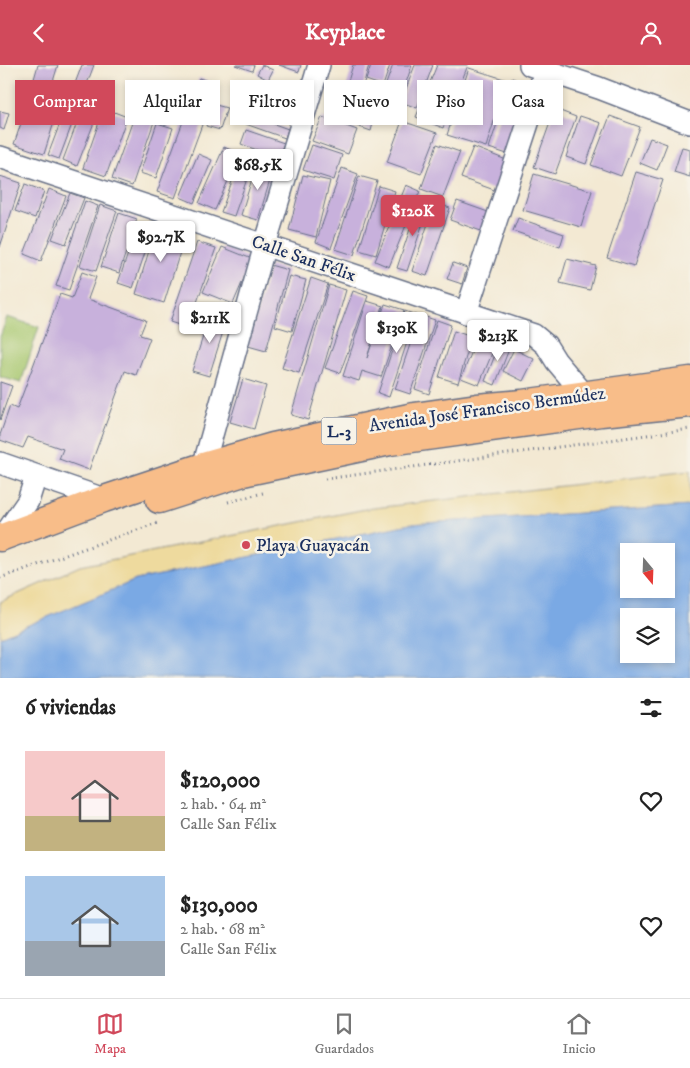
<!DOCTYPE html>
<html lang="es">
<meta charset="utf-8">
<style>
:root{--surface:#fff;--page:#f2f2f2;--text:#222;--muted:#767676;--line:#e0e0e0;--accent:#d1495b}
body{margin:0;font-family:"IM FELL DW Pica",serif;background:var(--page);color:var(--text);height:100vh;display:flex;flex-direction:column;font-size:19px;white-space:nowrap}
*{box-sizing:border-box;margin:0}
p{font-size:16px;color:var(--muted)}
.icon{flex:none;width:28px;height:28px;fill:none;stroke:currentColor;stroke-width:2;stroke-linecap:round;stroke-linejoin:round}
.map{position:relative;height:613px;overflow:hidden}
.drawer{display:flex;flex-direction:column;background:var(--surface);flex:1}
.drawer>*{flex:none}
.banner{position:absolute;left:15px;top:15px;width:660px;height:45px;display:flex;gap:10px}
.needle{width:32px;rotate:161deg}
.controls{position:absolute;left:620px;top:478px;display:grid;gap:10px}
.controls a{display:grid;place-items:center;width:55px;height:55px;border-radius:0px;background:var(--surface);box-shadow:0 2px 8px #0003;font-size:25px}
.price{position:absolute;translate:-50% -42px;padding:0 11px;border-radius:5px;background:#fff;color:#222;font-size:16px;line-height:32px;filter:drop-shadow(0 1px 2px #0008)}
.price::after{content:'';position:absolute;left:50%;top:30px;width:15px;height:11px;margin-left:-8px;background:inherit;clip-path:polygon(0 0,100% 0,50% 100%)}
.price.active{background:var(--accent);color:#fff}
ul{padding:0;list-style:none}
li{display:flex;align-items:center;gap:15px;height:125px;padding:0 25px}
li span{display:grid;place-items:center;flex:none;width:140px;height:100px;border-radius:0px;color:#555}
li>.icon{margin-inline-start:auto}
span .icon{width:60px;height:60px;fill:#fffc;stroke-width:1}
li b{font-size:21px}
h2{display:flex;justify-content:space-between;align-items:center;height:60px;padding:0 25px;font-size:21px}
.tag{padding:0 18px;border-radius:0px;background:var(--surface);box-shadow:0 2px 8px #0003;font-size:18px;line-height:45px}
.tag.active{background:var(--accent);color:#fff}
header{display:flex;justify-content:space-between;align-items:center;height:65px;padding:0 25px;background:var(--accent);color:#fff;font-size:22px;font-weight:700}
.tabs{display:flex;justify-content:space-around;align-items:center;height:70px;border-top:1px solid var(--line);background:var(--surface);font-size:14px;color:var(--muted)}
.tabs a{display:grid;justify-items:center;gap:2px}
.tabs .active{color:var(--accent)}
.map>svg:first-child{display:block}
.green{fill:#a8c870;stroke:#627c67}
.sand{fill:#eeda9e;stroke:#84847e}
.water{fill:#7aa9e4;stroke:#4a6ca1;fill-rule:evenodd}
.building{fill:#c8b1dc}
.lines{fill:none;stroke-linecap:round;stroke-linejoin:round}
.minor-casing{stroke:#677087;stroke-width:24}
.major-casing{stroke:#677087;stroke-width:29}
.path{stroke:#677087;stroke-width:3;stroke-dasharray:1 4;stroke-linecap:butt}
.minor{stroke:#fff;stroke-width:21}
.major{stroke:#f8bd89;stroke-width:26}
.poi-dot{fill:#d1495b;stroke:#f7f3e8;stroke-width:2}
.labels{text-anchor:middle;stroke-width:5;stroke-linejoin:round;paint-order:stroke}
.shield{fill:#f7f3e8;stroke:#5d6a87;stroke-width:1}
.shield-label{font-size:16px;font-weight:bold;fill:#1b2f5e}
.street-label{font-size:18px;fill:#1b2f5e;stroke:#f7f3e8}
.poi-label{font-size:18px;fill:#1b2f5e;stroke:#f7f3e8;text-anchor:start}
</style>
<header><svg class="icon" aria-label="back" viewBox="0 0 24 24"><path d="M15 5l-7 7 7 7"/></svg>Keyplace<svg class="icon" aria-label="person" viewBox="0 0 24 24"><circle cx="12" cy="8" r="4"/><path d="M4 21q1-7 8-7t8 7"/></svg></header>
<div class="map">
<svg width="690" height="613" viewBox="0 0 690 613">
<rect width="100%" height="100%" fill="#f7f3e8"/>
<filter id="ink" filterUnits="userSpaceOnUse"><feTurbulence type="fractalNoise" baseFrequency=".02" numOctaves="2"/><feDisplacementMap in="SourceGraphic" scale="10" xChannelSelector="R" yChannelSelector="G"/><feConvolveMatrix kernelMatrix="1 2 1 2 8 2 1 2 1" color-interpolation-filters="sRGB"/></filter>
<filter id="wash" filterUnits="userSpaceOnUse"><feTurbulence type="fractalNoise" baseFrequency=".0096" numOctaves="4" result="noise"/><feDisplacementMap in="SourceGraphic" scale="20" xChannelSelector="R" yChannelSelector="G"/><feGaussianBlur stdDeviation="1.12" result="paint"/><feColorMatrix in="noise" values="0 0 0 0 0 0 0 0 0 0 0 0 0 0 0 0 0 1.4 0 .05"/><feComposite in="paint" operator="in"/></filter>
<g filter="url(#wash)">
<rect width="100%" height="100%" fill="#f3e9d3"/>
<polygon class="green" points="7,252 39,262 21,318 0,312 0,272"/>
<polygon class="sand" points="690,406 690,441 410,459 136,515 0,572 0,537 80,501 366,444"/>
<path class="water" d="M690 441V613H0V572L136 515 410 459ZM629 486H666V524H629ZM629 551H666V589H629Z"/>
<g id="blocks">
<g class="building">
<polygon points="38,0 58,0 50,26 32,21"/>
<polygon points="82,0 94,0 59,94 48,90"/>
<polygon points="235,0 254,0 252,6"/>
<polygon points="262,0 273,5 268,15 257,9"/>
<polygon points="279,0 301,0 299,7"/>
<polygon points="353,0 369,0 360,31 345,26"/>
<polygon points="371,0 390,0 383,21 366,15"/>
<polygon points="393,0 412,0 401,33 383,27"/>
<polygon points="415,0 433,0 417,43 401,37"/>
<polygon points="437,0 468,0 443,63 416,52"/>
<polygon points="469,3 507,15 486,82 447,70"/>
<polygon points="199,13 217,19 175,133 157,127"/>
<polygon points="512,13 533,21 510,90 489,83"/>
<polygon points="263,20 298,31 290,57 255,47"/>
<polygon points="32,26 61,35 44,89 14,79"/>
<polygon points="339,28 378,42 374,52 335,38"/>
<polygon points="139,38 158,45 132,121 112,114"/>
<polygon points="84,39 99,45 77,101 63,95"/>
<polygon points="212,39 227,43 220,65 206,61"/>
<polygon points="104,43 127,52 106,111 83,103"/>
<polygon points="555,44 576,52 555,109 534,102"/>
<polygon points="0,46 9,48 4,65 0,63"/>
<polygon points="337,46 373,58 371,66 334,53"/>
<polygon points="244,48 288,64 285,73 240,57"/>
<polygon points="580,51 601,58 586,99 566,92"/>
<polygon points="610,51 640,62 621,111 591,100"/>
<polygon points="322,52 357,65 348,89 312,76"/>
<polygon points="402,56 437,68 421,109 387,97"/>
<polygon points="157,58 173,63 156,113 140,108"/>
<polygon points="246,65 284,78 278,93 241,79"/>
<polygon points="650,73 667,79 657,105 640,98"/>
<polygon points="437,79 460,87 443,132 421,124"/>
<polygon points="312,80 342,90 334,115 303,105"/>
<polygon points="224,82 240,89 215,145 199,138"/>
<polygon points="473,82 509,96 497,126 461,113"/>
<polygon points="682,82 690,84 690,112 674,107"/>
<polygon points="243,86 255,91 234,151 221,147"/>
<polygon points="198,89 212,95 194,138 180,132"/>
<polygon points="257,97 274,102 258,155 241,150"/>
<polygon points="342,103 358,109 331,183 316,177"/>
<polygon points="636,107 663,115 634,201 607,193"/>
<polygon points="534,109 592,126 581,162 523,145"/>
<polygon points="303,110 330,116 316,172 289,165"/>
<polygon points="0,111 21,118 0,182"/>
<polygon points="359,111 377,116 354,190 335,184"/>
<polygon points="25,119 44,126 35,153 15,146"/>
<polygon points="406,120 420,126 389,202 375,196"/>
<polygon points="379,121 395,126 376,190 359,185"/>
<polygon points="49,124 66,131 41,196 24,189"/>
<polygon points="70,128 84,133 66,179 52,174"/>
<polygon points="85,136 98,141 69,225 56,221"/>
<polygon points="457,136 488,147 481,166 450,155"/>
<polygon points="419,137 429,140 407,206 397,203"/>
<polygon points="435,138 450,143 427,211 412,206"/>
<polygon points="100,140 117,146 96,206 80,201"/>
<polygon points="119,148 137,154 119,208 101,202"/>
<polygon points="518,153 564,169 560,182 513,166"/>
<polygon points="157,159 186,168 164,238 136,229"/>
<polygon points="136,165 151,170 133,223 118,218"/>
<polygon points="197,177 216,183 188,263 170,257"/>
<polygon points="222,182 252,194 233,239 203,227"/>
<polygon points="567,194 596,201 590,225 560,218"/>
<polygon points="453,198 467,203 462,219 447,214"/>
<polygon points="270,200 288,205 266,286 248,281"/>
<polygon points="82,207 96,212 88,234 146,255 140,270 150,273 136,310 125,306 89,405 59,394 63,384 28,372 23,383 0,375 0,370 10,341 17,344 60,229 72,233"/>
<polygon points="289,211 306,215 292,266 275,261"/>
<polygon points="311,213 328,219 299,308 282,303"/>
<polygon points="329,220 346,225 308,355 291,350"/>
<polygon points="353,226 368,231 340,308 325,303"/>
<polygon points="367,236 383,241 367,293 385,239 404,245 381,312 362,306 359,316 343,311"/>
<polygon points="211,246 228,251 209,311 192,306"/>
<polygon points="405,246 416,250 389,332 378,328"/>
<polygon points="420,250 435,255 410,329 395,324"/>
<polygon points="437,255 451,260 429,329 415,324"/>
<polygon points="454,266 472,272 458,318 439,312"/>
<polygon points="480,267 498,274 479,320 461,313"/>
<polygon points="501,274 511,279 495,320 485,316"/>
<polygon points="514,284 534,294 523,316 503,306"/>
<polygon points="243,314 266,321 254,364 230,357"/>
<polygon points="0,317 12,321 0,355"/>
</g>
</g>
</g>
<g filter="url(#ink)">
<use href="#blocks" fill-opacity="0" stroke="#677087" stroke-width="1"/>
<g class="lines">
<g class="minor-casing">
<g id="minor">
<polyline points="530,0 599,23 690,58"/>
<polyline points="0,92 534,270 546,280 556,296 593,340"/>
<polyline points="466,248 547,0"/>
<polyline points="0,398 104,434"/>
<polyline points="200,413 265,180 319,0"/>
<polyline points="3,472 28,436 36,411"/>
</g>
</g>
<g class="major-casing">
<g id="major">
<polyline points="159,435 243,408 390,377 601,348 690,339"/>
<polyline points="0,473 104,434 203,401 273,381 414,351 477,342 522,338 690,315"/>
</g>
</g>
<g class="path">
<polyline points="325,414 690,364"/>
<polyline points="228,437 263,428"/>
<polyline points="0,513 160,457"/>
</g>
<use href="#minor" class="minor"/>
<use href="#major" class="major"/>
</g>
</g>
<circle class="poi-dot" cx="246" cy="480" r="5"/>
<g class="labels">
<rect class="shield" x="321.5" y="352.5" width="35" height="27" rx="4"/>
<g class="shield-label">
<text x="339" y="372">L-3</text>
</g>
<g class="street-label">
<text transform="translate(304 193) rotate(19)" y="6">Calle San Félix</text>
<text transform="translate(487 344) rotate(-8)" y="6">Avenida José Francisco Bermúdez</text>
</g>
<g class="poi-label">
<text x="256" y="486">Playa Guayacán</text>
</g>
</g>
</svg>
<div class="controls">
<a><svg class="needle" viewBox="-14 -14 28 28"><path d="M0-13l5 13h-10z" fill="#e53935"/><path d="M0 13l5-13h-10z" fill="#767676"/></svg></a>
<a><svg class="icon" aria-label="layers" viewBox="0 0 24 24"><path d="M12 4l9 5-9 5-9-5zM3 14l9 5 9-5"/></svg></a>
</div>
<b class="price" style="left:258px;top:126px">$68.5K</b>
<b class="price active" style="left:413px;top:172px">$120K</b>
<b class="price" style="left:161px;top:198px">$92.7K</b>
<b class="price" style="left:210px;top:279px">$211K</b>
<b class="price" style="left:397px;top:289px">$130K</b>
<b class="price" style="left:498px;top:297px">$213K</b>
<div class="banner">
<a class="tag active">Comprar</a>
<a class="tag">Alquilar</a>
<a class="tag">Filtros</a>
<a class="tag">Nuevo</a>
<a class="tag">Piso</a>
<a class="tag">Casa</a>
</div>
</div>
<section class="drawer">
<h2>6 viviendas<svg class="icon" aria-label="filters" viewBox="0 0 24 24"><path d="M4 7h16M4 17h16"/><circle cx="9" cy="7" r="2"/><circle cx="15" cy="17" r="2"/></svg></h2>
<ul>
<li><span style="background:linear-gradient(#f6c9c9 65%,#c2b280 0)"><svg class="icon" aria-label="home" viewBox="0 0 24 24"><path d="M3 11l9-7 9 7M6 9v11h12V9"/></svg></span><div><b>$120,000</b><p>2 hab. · 64 m²</p><p>Calle San Félix</p></div><svg class="icon" aria-label="heart" viewBox="0 0 24 24"><path d="M12 20l-8-8c-3-5 5-10 8-4 3-6 11-1 8 4z"/></svg></li>
<li><span style="background:linear-gradient(#a9c7e8 65%,#9aa5b1 0)"><svg class="icon" aria-label="home" viewBox="0 0 24 24"><path d="M3 11l9-7 9 7M6 9v11h12V9"/></svg></span><div><b>$130,000</b><p>2 hab. · 68 m²</p><p>Calle San Félix</p></div><svg class="icon" aria-label="heart" viewBox="0 0 24 24"><path d="M12 20l-8-8c-3-5 5-10 8-4 3-6 11-1 8 4z"/></svg></li>
</ul>
</section>
<nav class="tabs">
<a class="active"><svg class="icon" aria-label="map" viewBox="0 0 24 24"><path d="M3 6l6-2 6 2 6-2v14l-6 2-6-2-6 2zM9 4v14M15 6v14"/></svg>Mapa</a>
<a><svg class="icon" aria-label="saved" viewBox="0 0 24 24"><path d="M7 4h10v16l-5-4-5 4z"/></svg>Guardados</a>
<a><svg class="icon" aria-label="home" viewBox="0 0 24 24"><path d="M3 11l9-7 9 7M6 9v11h12V9"/></svg>Inicio</a>
</nav>
